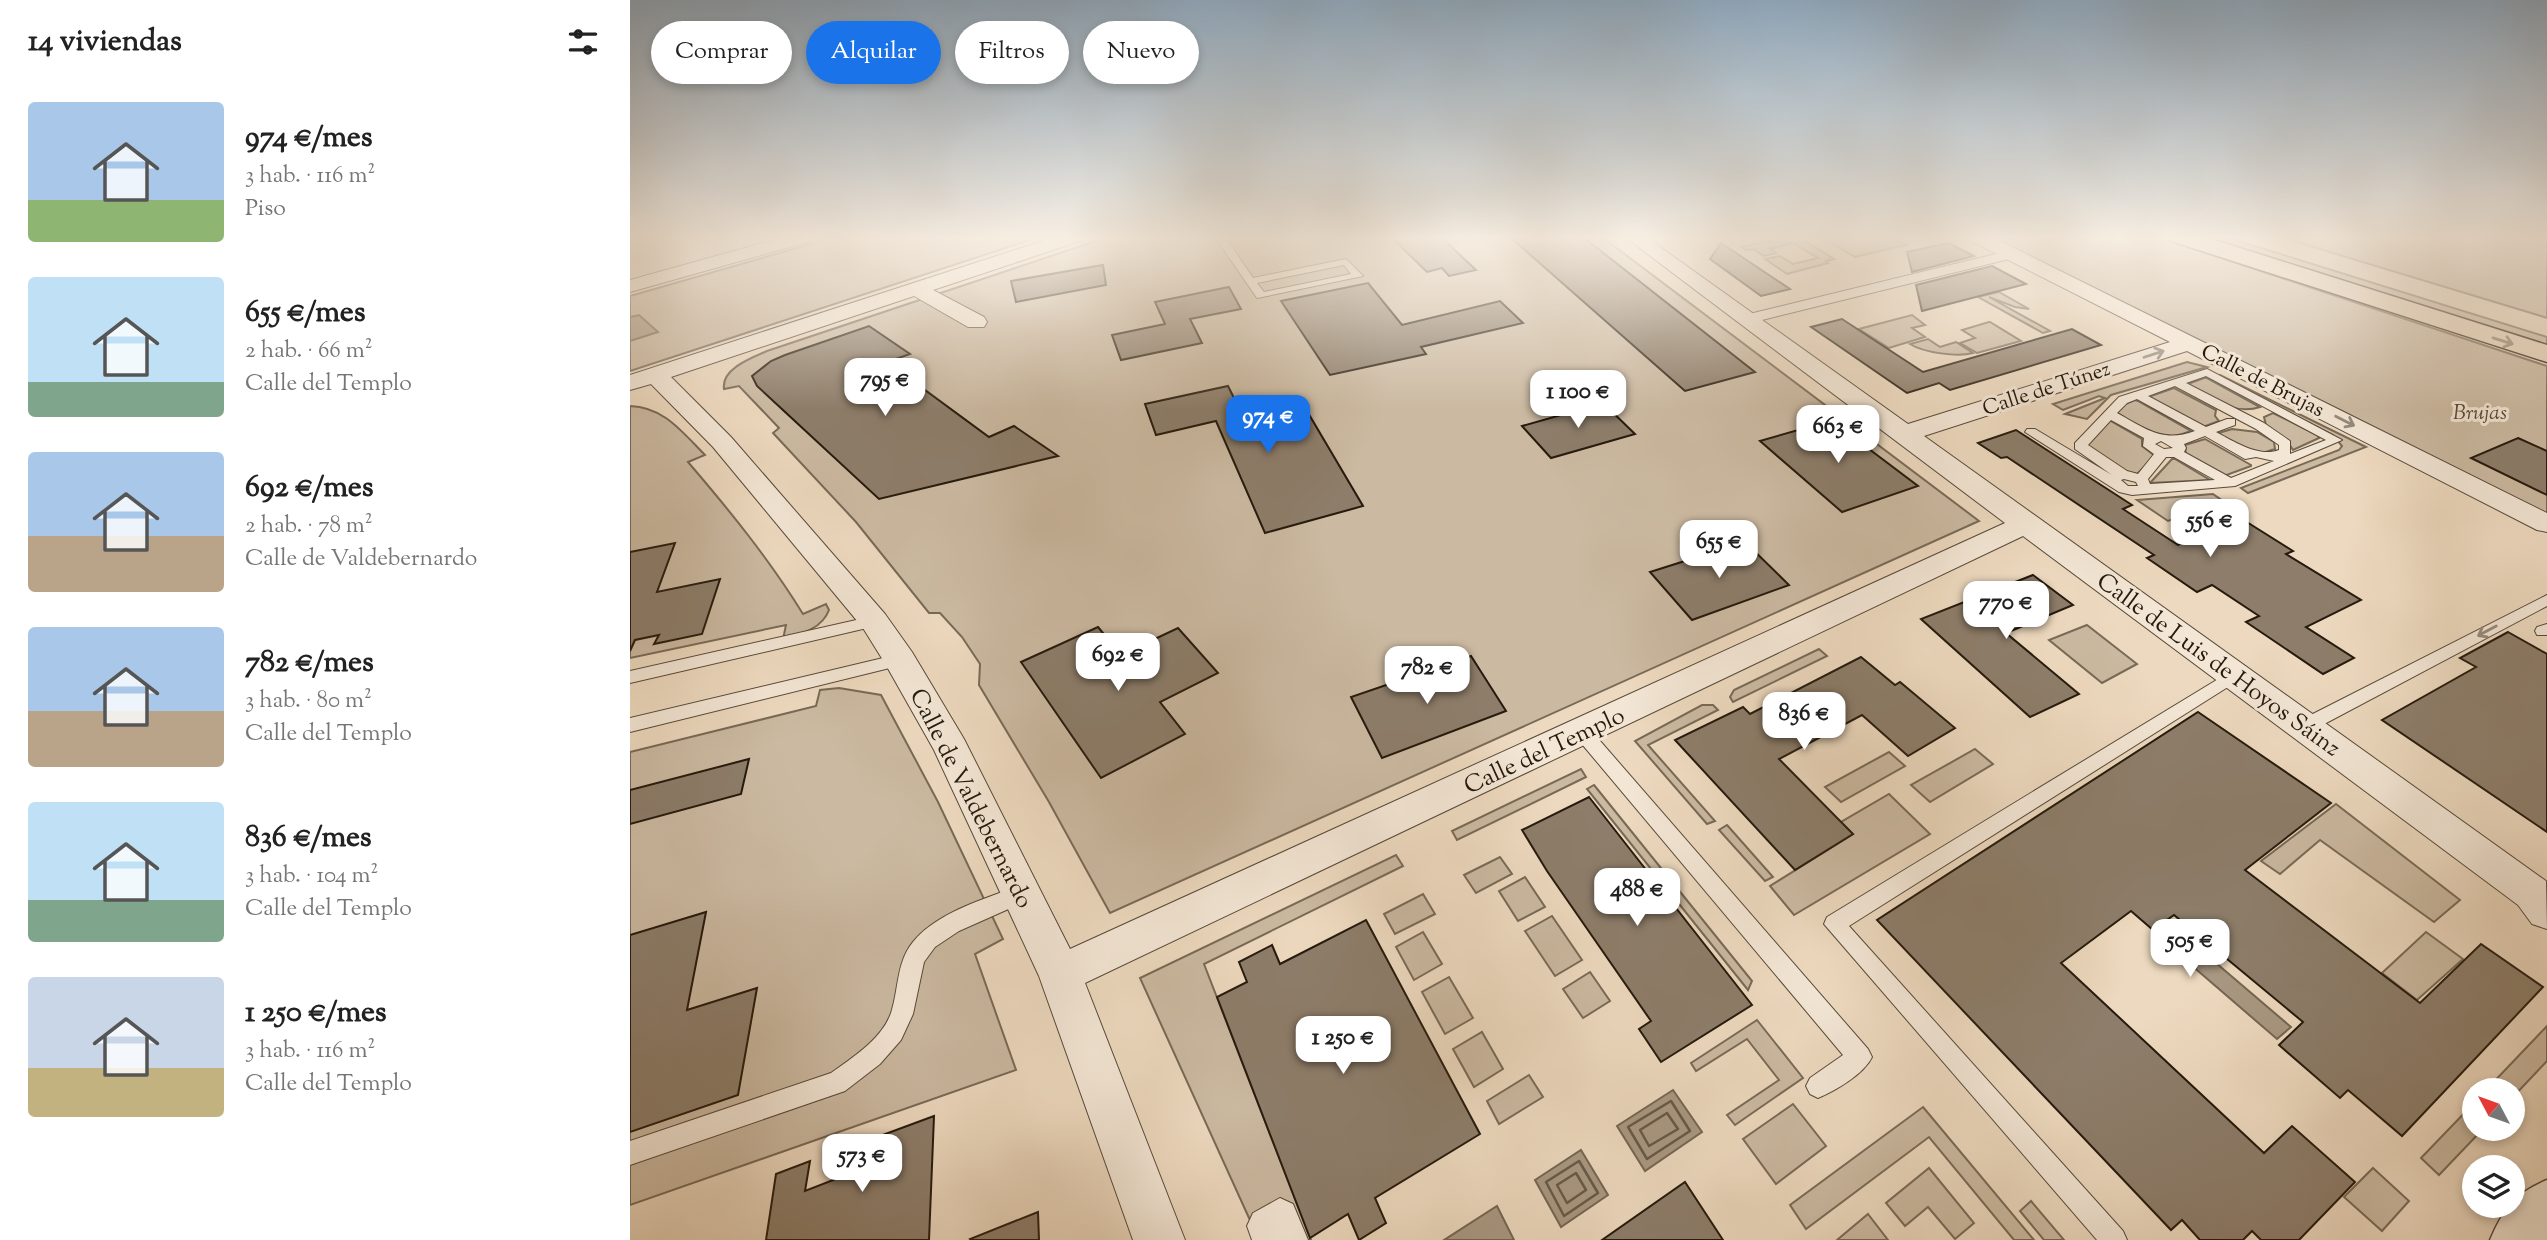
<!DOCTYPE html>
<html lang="es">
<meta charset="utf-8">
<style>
:root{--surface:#fff;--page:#f6f6f6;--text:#222;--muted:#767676;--accent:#1a73e8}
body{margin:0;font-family:"Sorts Mill Goudy",serif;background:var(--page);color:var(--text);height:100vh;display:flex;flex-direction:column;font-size:26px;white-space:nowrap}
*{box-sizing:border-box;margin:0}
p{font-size:23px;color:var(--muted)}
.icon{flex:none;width:38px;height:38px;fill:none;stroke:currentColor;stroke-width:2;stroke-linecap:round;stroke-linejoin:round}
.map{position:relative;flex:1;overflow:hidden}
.drawer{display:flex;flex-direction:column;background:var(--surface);width:630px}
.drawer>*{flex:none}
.banner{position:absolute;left:21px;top:21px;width:665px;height:63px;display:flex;gap:14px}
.needle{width:46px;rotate:311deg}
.tools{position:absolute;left:1832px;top:1078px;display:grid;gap:14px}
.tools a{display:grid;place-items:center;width:63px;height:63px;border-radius:50%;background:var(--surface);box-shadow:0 4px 10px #0003;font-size:35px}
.price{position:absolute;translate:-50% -60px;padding:0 16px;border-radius:14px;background:#fff;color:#222;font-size:23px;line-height:46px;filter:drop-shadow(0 2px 4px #0008)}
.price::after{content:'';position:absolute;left:50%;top:42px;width:21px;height:16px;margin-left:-10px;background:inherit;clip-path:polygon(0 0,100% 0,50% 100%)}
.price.current{background:var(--accent);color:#fff}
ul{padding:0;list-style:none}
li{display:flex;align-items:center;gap:21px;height:175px;padding:0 28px}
li span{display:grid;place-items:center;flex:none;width:196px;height:140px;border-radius:7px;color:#555}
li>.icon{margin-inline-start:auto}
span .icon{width:84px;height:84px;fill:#fffc;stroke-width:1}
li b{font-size:30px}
h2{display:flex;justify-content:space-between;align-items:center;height:84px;padding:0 28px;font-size:30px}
.tag{padding:0 24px;border-radius:32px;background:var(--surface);box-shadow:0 4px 10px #0003;font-size:24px;line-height:63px}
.tag.current{background:var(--accent);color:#fff}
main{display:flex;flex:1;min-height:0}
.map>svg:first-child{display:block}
.green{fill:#cbb9a1;stroke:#786a57;stroke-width:2}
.water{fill:#a99882;stroke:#746653;stroke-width:2}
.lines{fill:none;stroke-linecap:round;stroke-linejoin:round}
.shore{stroke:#675948;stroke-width:2.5}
.building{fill:#8d7d6a;stroke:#251a0d;stroke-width:2}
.service-casing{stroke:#574a3a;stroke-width:2}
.pedestrian-casing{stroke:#574a3a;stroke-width:2}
.minor-casing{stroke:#574a3a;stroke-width:2}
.tertiary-casing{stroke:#574a3a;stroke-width:3}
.motorway-casing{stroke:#251a0d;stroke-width:3}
.service{fill:#f3e6d5;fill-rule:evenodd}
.pedestrian{fill:#f3e6d5;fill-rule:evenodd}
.minor{fill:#f3e6d5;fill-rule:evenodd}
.tertiary{fill:#f3e6d5;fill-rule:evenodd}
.motorway{fill:#edd9bf;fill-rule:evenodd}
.oneway{stroke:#93836f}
.oneway2{stroke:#968a7b}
.labels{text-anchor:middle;stroke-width:6;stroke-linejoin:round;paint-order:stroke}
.far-street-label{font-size:21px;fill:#251a0d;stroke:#f3e6d5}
.far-park-label{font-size:21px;font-style:italic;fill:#574a39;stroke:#f3e6d5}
.street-label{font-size:24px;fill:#251a0d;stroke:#f3e6d5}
</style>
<main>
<section class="drawer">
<h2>14 viviendas<svg class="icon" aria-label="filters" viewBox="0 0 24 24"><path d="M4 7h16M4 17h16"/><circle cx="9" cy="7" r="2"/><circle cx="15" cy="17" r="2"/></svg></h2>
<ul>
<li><span style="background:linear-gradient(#a9c7e8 70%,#8fb573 0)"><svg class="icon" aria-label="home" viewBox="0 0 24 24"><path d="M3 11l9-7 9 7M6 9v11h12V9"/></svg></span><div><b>974 €/mes</b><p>3 hab. · 116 m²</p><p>Piso</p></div></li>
<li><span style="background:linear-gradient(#bfe0f5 75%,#7fa58c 0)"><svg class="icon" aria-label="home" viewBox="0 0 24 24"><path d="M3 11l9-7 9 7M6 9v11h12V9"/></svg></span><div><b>655 €/mes</b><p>2 hab. · 66 m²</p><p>Calle del Templo</p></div></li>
<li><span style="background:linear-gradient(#a9c7e8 60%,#b9a48a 0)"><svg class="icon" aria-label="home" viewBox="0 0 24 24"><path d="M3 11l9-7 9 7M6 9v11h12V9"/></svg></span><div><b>692 €/mes</b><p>2 hab. · 78 m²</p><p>Calle de Valdebernardo</p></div></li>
<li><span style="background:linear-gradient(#a9c7e8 60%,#b9a48a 0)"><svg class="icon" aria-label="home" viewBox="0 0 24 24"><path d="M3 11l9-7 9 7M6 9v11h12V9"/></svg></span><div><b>782 €/mes</b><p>3 hab. · 80 m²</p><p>Calle del Templo</p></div></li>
<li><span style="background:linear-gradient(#bfe0f5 70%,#7fa58c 0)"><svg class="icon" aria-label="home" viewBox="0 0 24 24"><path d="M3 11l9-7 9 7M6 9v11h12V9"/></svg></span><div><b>836 €/mes</b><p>3 hab. · 104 m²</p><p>Calle del Templo</p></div></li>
<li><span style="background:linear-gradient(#c9d6e8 65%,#c2b280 0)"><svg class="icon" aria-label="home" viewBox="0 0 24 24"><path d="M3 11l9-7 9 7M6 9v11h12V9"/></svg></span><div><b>1 250 €/mes</b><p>3 hab. · 116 m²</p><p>Calle del Templo</p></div></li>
</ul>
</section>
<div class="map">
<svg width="1917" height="1240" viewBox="0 0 1917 1240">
<rect width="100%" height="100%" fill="#edd9bf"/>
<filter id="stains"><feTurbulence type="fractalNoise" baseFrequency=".00286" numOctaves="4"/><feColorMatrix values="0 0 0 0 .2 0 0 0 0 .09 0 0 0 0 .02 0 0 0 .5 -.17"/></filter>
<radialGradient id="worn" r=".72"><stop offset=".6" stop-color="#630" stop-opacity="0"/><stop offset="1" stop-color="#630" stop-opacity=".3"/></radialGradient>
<g class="green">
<polygon points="205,237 409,237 0,371 0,296"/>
<path d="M478 237H972L1349 521 480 913 419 802 349 685 350 664 332 637 310 613H299L226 522 143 433 149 428 109 386 94 389C91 369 121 358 137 351Z"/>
<polygon points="1157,237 1169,237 1204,259 1196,261 1198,263 1157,274 1135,259 1150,256 1163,264 1188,258 1163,243 1140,249 1146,253 1134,256 1123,249 1116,250 1111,247"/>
<polygon points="1191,237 1261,237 1276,245 1225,257"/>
<polygon points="1354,237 1528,237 1917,366 1917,514 1840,479"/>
<polygon points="1569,237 1596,237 1917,337 1917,347"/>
<polygon points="1650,237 1917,237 1917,318 1911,316"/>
<polygon points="1369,292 1399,309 1385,307 1359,297 1420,331 1413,333 1348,297"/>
<polygon points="1282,315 1295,325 1282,328 1295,337 1259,348 1229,329"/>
<polygon points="1359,322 1360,322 1391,341 1347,353 1330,343 1345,338 1332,330"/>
<path d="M1298 339 1310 347 1326 342 1343 353C1328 357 1294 353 1280 344Z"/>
<polygon points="1557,362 1577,367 1481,395 1457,419 1435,414 1475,398 1469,396 1433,410 1423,404"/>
<polygon points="1587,375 1590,375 1736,447 1618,493 1611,488 1709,450 1712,446 1703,435"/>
<path d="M1574 378H1577L1630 407C1604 416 1578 397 1555 385Z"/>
<polygon points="1544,388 1586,410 1585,416 1589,421 1573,427 1518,397"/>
<polygon points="1505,400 1508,401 1561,431 1541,438 1528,435 1478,411"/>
<path d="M0 406C34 407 52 432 75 455L58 462C100 511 139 559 173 614L196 604 199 610C192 629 171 634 153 639L156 625 0 658Z"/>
<polygon points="1643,413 1687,435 1689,438 1663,450 1658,442 1637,429 1634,417"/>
<polygon points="1479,420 1512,439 1512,446 1525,456 1507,474 1497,472 1455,446"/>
<polygon points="1602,429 1627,432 1644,442 1645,449 1629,454 1585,434"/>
<polygon points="1575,439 1621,465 1621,466 1594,476 1556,455 1555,445"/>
<polygon points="1542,459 1545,459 1580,480 1520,483"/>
<polygon points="1583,494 1593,501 1538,521 1507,500"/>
<polygon points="1457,625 1507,664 1472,683 1419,640"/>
<polygon points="1189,649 1197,656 1103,702 1100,697 1104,690"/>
<polygon points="209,688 251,695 308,802 373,939 345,954 386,1070 0,1205 0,752 186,706 190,690"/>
<polygon points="1072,705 1083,705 1088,710 1018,745 1085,821 1077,824 1005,741"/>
<polygon points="1345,749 1363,764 1300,802 1281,785"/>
<polygon points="1259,752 1275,766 1211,802 1195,787"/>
<polygon points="951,769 956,777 827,840 822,831"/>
<polygon points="964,785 1122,981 1118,990 957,789"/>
<polygon points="1259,794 1300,834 1164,915 1140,886 1223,834 1211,822"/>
<polygon points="1706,804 1830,900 1804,922 1690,840 1650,874 1631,861"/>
<polygon points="1097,825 1143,877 1135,881 1089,830"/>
<polygon points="766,855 773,866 574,964 681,1240 629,1240 510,978"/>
<polygon points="870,857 882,874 846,893 834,875"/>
<polygon points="895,877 915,907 888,921 869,891"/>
<polygon points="793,894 805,914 765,934 754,914"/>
<polygon points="922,916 952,960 925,976 895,931"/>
<polygon points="793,932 812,964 784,980 766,947"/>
<polygon points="1796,932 1833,959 1787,1000 1752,973"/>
<polygon points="960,972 980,1001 953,1018 933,989"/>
<polygon points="819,977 843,1018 815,1034 792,992"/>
<polygon points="1127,1020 1173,1078 1105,1125 1097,1115 1149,1080 1117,1039 1066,1071 1061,1063"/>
<polygon points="1917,1026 1917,1061 1883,1097 1883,1090 1856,1090"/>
<polygon points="852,1032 873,1069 844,1087 823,1049"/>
<polygon points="899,1075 913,1097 869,1124 857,1101"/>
<polygon points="1844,1103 1844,1129 1853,1129 1809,1175 1791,1158"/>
<polygon points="1163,1104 1196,1146 1146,1184 1113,1139"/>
<polygon points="1293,1107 1404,1240 1384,1240 1299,1137 1176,1229 1160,1205"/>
<polygon points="1299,1168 1344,1223 1325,1239 1298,1207 1275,1226 1256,1203"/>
<polygon points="1743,1168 1779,1201 1752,1231 1714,1197"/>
<polygon points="1401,1201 1434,1240 1414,1240 1390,1211"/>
<polygon points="1238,1214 1258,1240 1207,1240"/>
</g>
<g class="water">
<polygon points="9,315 28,332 0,341 0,317"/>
<polygon points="1538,922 1661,1027 1647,1039 1524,933"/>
<polygon points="1043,1090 1072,1132 1015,1171 987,1126"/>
<polygon points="951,1150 978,1195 931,1227 905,1180"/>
<polygon points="867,1206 884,1240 814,1240"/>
</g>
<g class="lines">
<g class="shore">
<polygon points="1041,1101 1060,1131 1017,1159 998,1127"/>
<polygon points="1037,1113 1048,1129 1019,1146 1010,1130"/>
<polygon points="949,1161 968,1193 934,1216 916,1182"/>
<polygon points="946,1173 956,1190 937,1203 927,1185"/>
</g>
</g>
<g class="building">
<polygon points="761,237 811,237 846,270 819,276 812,268 797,272"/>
<polygon points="880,237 953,237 1125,372 1055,391"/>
<polygon points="1091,243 1160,289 1131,296 1080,259"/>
<polygon points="1318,243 1344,256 1282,272 1277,252"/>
<polygon points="473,265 476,285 386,302 381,281"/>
<polygon points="1362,266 1396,284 1292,311 1286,285"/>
<polygon points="738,283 772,325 870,301 893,323 791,347 796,354 700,375 651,301"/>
<polygon points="599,287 611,309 560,319 572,343 491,360 482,335 535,324 525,302"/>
<polygon points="1212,319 1293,372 1442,329 1471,345 1320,390 1309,383 1277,393 1181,327"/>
<polygon points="239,326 280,354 257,362 359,437 384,426 428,456 249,499 127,386 122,376 141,361 155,355"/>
<polygon points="598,386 612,414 671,401 733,506 635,533 586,421 526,435 515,404"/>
<polygon points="973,403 1005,434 921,458 892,426"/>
<polygon points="1203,420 1243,452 1288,486 1212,512 1130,441"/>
<polygon points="1386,430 1502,505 1493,509 1548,545 1612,519 1663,551 1656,554 1731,600 1676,627 1724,658 1693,674 1616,622 1629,616 1582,585 1567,592 1517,558 1524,555 1377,457 1371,458 1348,443"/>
<polygon points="1888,438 1917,451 1917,495 1841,458"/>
<polygon points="1115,542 1159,585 1062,620 1020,572"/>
<polygon points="45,543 27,592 90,579 72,634 24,644 29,635 5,640 0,651 0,552"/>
<polygon points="1403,575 1443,605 1376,633 1449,694 1400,717 1291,619"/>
<polygon points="468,627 491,655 548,628 588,673 530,702 555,734 471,778 391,662"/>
<polygon points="1878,632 1917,654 1917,832 1752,720 1846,667 1830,658"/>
<polygon points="841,656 876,711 752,758 721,697"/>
<polygon points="1231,657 1265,685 1270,682 1325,728 1278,756 1232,715 1149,759 1223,834 1165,870 1045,740 1113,707 1120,714"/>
<polygon points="1568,712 1701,803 1615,870 1790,1003 1851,944 1913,987 1772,1136 1718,1090 1710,1098 1649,1045 1673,1022 1544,915 1523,930 1501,911 1431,963 1634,1153 1662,1126 1725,1182 1669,1240 1631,1240 1622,1231 1613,1240 1570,1240 1552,1220 1541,1230 1247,920"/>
<polygon points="119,759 111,794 0,824 0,790"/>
<polygon points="959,797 1122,1005 1031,1062 1009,1029 1021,1021 917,871 892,830"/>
<polygon points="76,912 57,1010 127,988 108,1095 0,1132 0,935"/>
<polygon points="736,920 850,1134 745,1198 756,1223 729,1240 718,1214 680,1238 587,997 617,982 609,962 642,945 650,964"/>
<polygon points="304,1116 299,1240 136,1240 146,1174 180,1161 175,1191 229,1170 231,1143"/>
<polygon points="1055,1182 1093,1240 972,1240"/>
<polygon points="408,1212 409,1240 341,1240 340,1239"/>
</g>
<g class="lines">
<g class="service-casing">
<g id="service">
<path d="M585 237H595L623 278 716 259 733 276 627 298ZM714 265 721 274 634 292 627 283Z"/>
<path d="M1577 369 1712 440 1605 486 1502 495 1489 492 1395 432 1397 429H1405L1482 475 1445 449V443L1489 397ZM1576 376 1696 440 1660 454V441L1634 423 1556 383ZM1545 386 1626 429 1649 445V450C1629 458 1603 441 1586 432L1605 425V419H1597L1576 427 1518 396ZM1507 399 1565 431C1533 443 1516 429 1487 413L1497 403ZM1481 420 1514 438 1513 446 1524 454 1508 474 1497 471 1458 445ZM1575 436 1615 459 1626 457 1644 461 1601 478 1554 452 1556 448 1554 444ZM1531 441 1543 448 1534 449 1525 444ZM1536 457H1544L1585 480 1520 484 1518 479ZM1494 479 1506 482 1508 486H1498L1491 480Z"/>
<polygon points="1917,595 1917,606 1681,731 1669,731 1666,726 1669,721"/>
<polygon points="244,616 250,617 252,621 250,625 0,683 0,671"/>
<polygon points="1917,624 1917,635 1907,635 1905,631 1907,627"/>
<polygon points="270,654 278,660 276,664 0,732 0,718"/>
<polygon points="1603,670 1609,672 1611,676 1609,680 1219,926 1493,1231 1497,1240 1467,1240 1194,924 1197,917"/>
<path d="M952 725 958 727 1238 1049 1242 1057C1234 1074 1205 1091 1188 1098L1180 1094 1176 1086 1180 1078 1213 1055 946 737 943 732 946 727Z"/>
<path d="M392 885 399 888 402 894 399 900 329 931 305 947 294 962 283 1014 271 1040 250 1064 215 1091 0 1165V1141L201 1073C222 1058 252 1039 261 1013 269 989 266 963 283 942 307 912 357 898 392 885Z"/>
</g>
</g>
<g class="pedestrian-casing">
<g id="pedestrian">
<polygon points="1382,250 1389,254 1387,257 1116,324 1108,319 1111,316"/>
<polygon points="650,1198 663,1204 678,1240 622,1240 617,1226 623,1213"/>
</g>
</g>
<g class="minor-casing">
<g id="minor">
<polygon points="154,237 183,237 181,241 0,292 0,280"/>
<polygon points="425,237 452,237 450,241 303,290 354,317 357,322 354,327 338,327 284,296 41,377 101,437 255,614 282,652 334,739 440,949 1375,523 995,237 1016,237 1278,424 1540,342 1341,241 1339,237 1362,237 1917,513 1917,532 1907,530 1557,351 1294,436 1916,881 1917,929 1902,924 1888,905 1393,536 455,983 555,1240 503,1240 409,976 304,750 256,665 233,628 83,447 21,384 0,390 0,375"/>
</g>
</g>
<g class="tertiary-casing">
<path id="tertiary" d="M1917 1180V1240H1860C1873 1209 1885 1193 1917 1180Z"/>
</g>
<g class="motorway-casing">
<polygon id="motorway" points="1541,237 1575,237 1917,345 1917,362 1544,242"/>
</g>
<use href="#service" class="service"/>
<use href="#pedestrian" class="pedestrian"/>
<use href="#minor" class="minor"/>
<use href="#tertiary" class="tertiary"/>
<use href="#motorway" class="motorway"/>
</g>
<defs><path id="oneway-shaft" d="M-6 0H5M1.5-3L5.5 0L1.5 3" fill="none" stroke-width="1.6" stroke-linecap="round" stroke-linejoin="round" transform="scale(1.75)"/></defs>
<use class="oneway" href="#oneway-shaft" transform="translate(1873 341) rotate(17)"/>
<g class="oneway2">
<use href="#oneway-shaft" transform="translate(1524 354) rotate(-18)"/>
<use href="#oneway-shaft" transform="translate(1715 421) rotate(27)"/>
<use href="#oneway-shaft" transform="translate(1857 631) rotate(152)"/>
</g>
<linearGradient id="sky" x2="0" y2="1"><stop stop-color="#8fa9bf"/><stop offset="0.58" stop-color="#f7eee2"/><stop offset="1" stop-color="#f7eee2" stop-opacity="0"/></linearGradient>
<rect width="1917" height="410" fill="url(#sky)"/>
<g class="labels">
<g class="far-street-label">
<text transform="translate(1633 380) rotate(27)" y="7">Calle de Brujas</text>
<text transform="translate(1416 388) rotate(-18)" y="7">Calle de Túnez</text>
</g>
<g class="far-park-label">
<text x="1850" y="419">Brujas</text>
</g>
<g class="street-label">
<text transform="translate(1589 664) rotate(36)" y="8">Calle de Luis de Hoyos Sáinz</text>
<text transform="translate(914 750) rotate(-25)" y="8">Calle del Templo</text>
<text transform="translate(342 798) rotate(63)" y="8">Calle de Valdebernardo</text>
</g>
</g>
<rect width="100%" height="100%" filter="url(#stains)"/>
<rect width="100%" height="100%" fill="url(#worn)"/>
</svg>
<div class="tools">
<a><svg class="needle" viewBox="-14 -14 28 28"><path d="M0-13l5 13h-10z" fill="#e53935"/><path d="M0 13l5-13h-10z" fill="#767676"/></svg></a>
<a><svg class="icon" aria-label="layers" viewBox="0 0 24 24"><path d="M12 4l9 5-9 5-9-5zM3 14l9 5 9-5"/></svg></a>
</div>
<b class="price" style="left:255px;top:418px">795 €</b>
<b class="price" style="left:948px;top:430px">1 100 €</b>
<b class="price current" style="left:638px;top:455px">974 €</b>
<b class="price" style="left:1208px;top:465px">663 €</b>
<b class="price" style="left:1580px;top:559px">556 €</b>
<b class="price" style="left:1089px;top:580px">655 €</b>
<b class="price" style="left:1376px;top:641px">770 €</b>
<b class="price" style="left:488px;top:693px">692 €</b>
<b class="price" style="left:797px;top:706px">782 €</b>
<b class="price" style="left:1174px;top:752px">836 €</b>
<b class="price" style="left:1007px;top:928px">488 €</b>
<b class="price" style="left:1560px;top:979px">505 €</b>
<b class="price" style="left:713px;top:1076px">1 250 €</b>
<b class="price" style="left:232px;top:1194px">573 €</b>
<div class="banner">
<a class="tag">Comprar</a>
<a class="tag current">Alquilar</a>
<a class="tag">Filtros</a>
<a class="tag">Nuevo</a>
</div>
</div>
</main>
